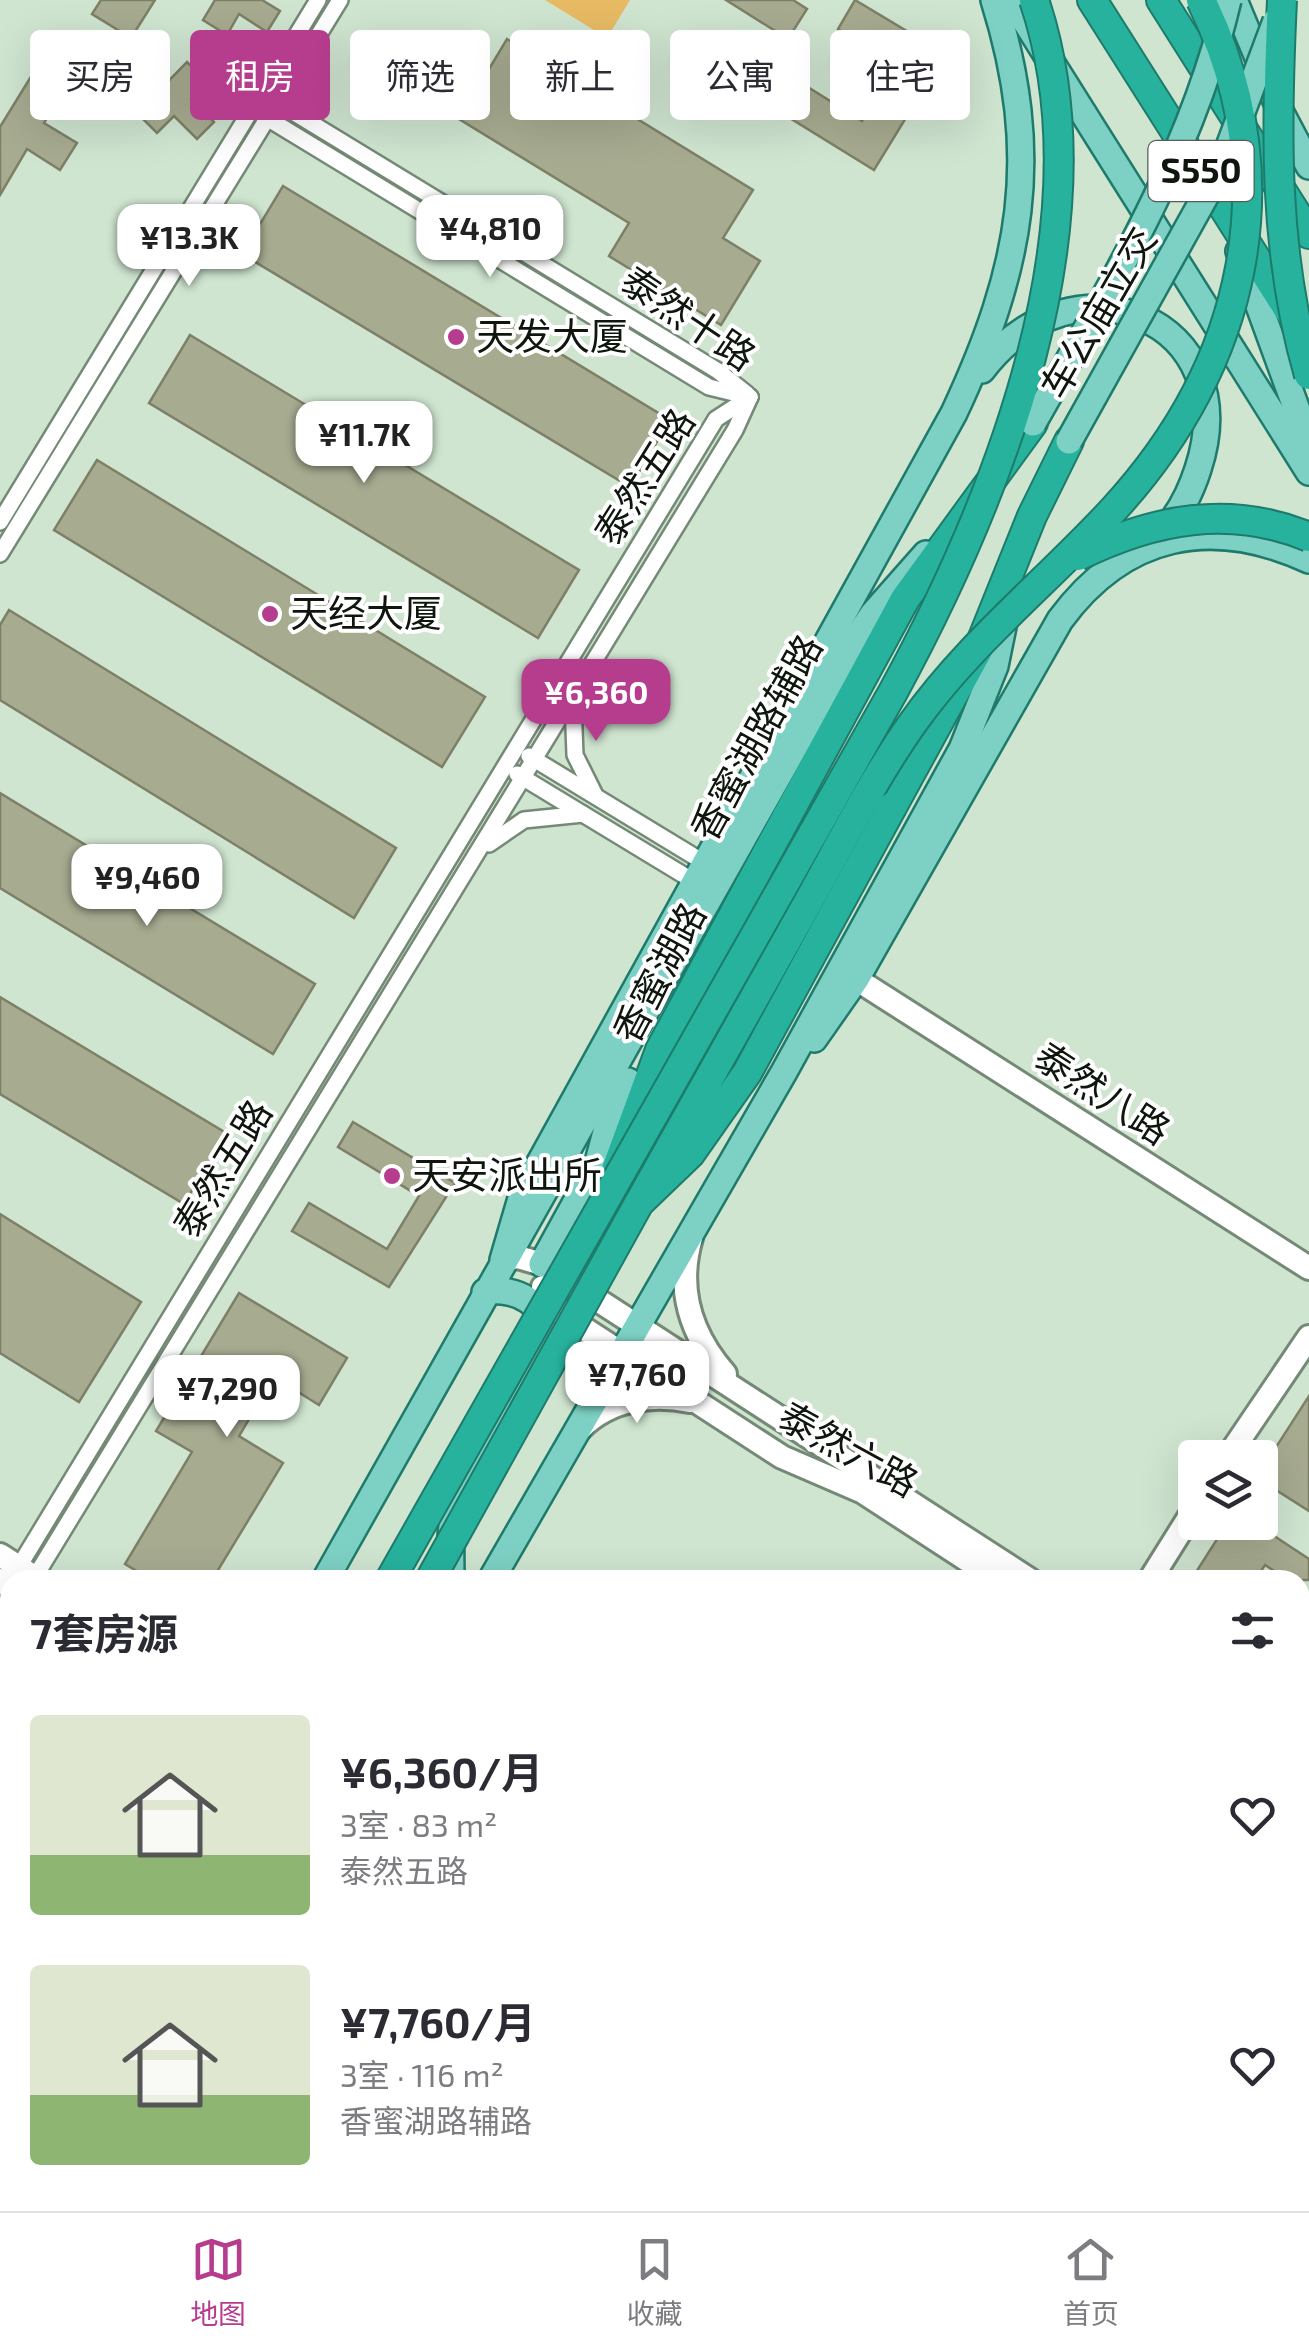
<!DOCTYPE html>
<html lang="zh">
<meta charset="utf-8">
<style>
:root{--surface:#fff;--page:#f2f2f3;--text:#2b2b33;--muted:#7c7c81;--line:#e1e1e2;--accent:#b63c8e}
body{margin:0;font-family:"Exo 2","Noto Sans SC",sans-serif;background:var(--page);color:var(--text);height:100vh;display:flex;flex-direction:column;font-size:38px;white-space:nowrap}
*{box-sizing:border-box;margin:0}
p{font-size:32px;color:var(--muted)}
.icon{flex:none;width:55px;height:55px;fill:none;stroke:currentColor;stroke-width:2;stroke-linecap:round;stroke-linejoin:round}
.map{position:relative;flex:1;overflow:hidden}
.drawer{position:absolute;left:0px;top:1570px;width:1310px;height:642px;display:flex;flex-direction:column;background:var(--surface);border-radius:30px 30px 0 0;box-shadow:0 10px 40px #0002}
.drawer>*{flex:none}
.top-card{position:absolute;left:30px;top:30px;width:1250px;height:90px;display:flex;gap:20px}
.controls{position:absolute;left:1178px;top:1440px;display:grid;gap:20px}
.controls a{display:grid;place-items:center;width:100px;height:100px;border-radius:10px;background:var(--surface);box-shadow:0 10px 40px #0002;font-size:50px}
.price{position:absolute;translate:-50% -85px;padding:0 22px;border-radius:20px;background:#fff;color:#222;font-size:32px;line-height:65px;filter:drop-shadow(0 2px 5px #0008)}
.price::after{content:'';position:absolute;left:50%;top:60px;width:30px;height:22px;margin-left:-15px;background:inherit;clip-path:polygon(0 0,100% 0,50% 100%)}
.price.on{background:var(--accent);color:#fff}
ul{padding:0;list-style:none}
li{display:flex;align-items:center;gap:30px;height:250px;padding:0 30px}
li span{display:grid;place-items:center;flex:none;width:280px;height:200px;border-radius:10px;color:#555}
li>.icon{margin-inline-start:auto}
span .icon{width:120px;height:120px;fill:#fffc;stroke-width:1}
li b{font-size:42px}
h2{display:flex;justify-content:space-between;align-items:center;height:120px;padding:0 30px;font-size:42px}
.chip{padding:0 35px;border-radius:10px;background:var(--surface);box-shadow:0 10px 40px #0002;font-size:35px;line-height:90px}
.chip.on{background:var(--accent);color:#fff}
.dock{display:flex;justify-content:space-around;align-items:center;height:140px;border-top:2px solid var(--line);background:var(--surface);font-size:28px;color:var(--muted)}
.dock a{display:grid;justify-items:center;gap:5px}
.dock .on{color:var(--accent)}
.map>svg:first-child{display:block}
.green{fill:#e8ba64}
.building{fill:#a7ab90;stroke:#7d8067;stroke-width:2.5}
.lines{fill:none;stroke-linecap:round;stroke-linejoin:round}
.street-casing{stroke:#748976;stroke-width:20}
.secondary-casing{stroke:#748976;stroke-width:28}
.primary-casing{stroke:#1e7b6b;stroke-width:30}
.highway-casing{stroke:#1e7b6b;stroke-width:32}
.street{stroke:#fff;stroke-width:15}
.secondary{stroke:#fff;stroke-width:22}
.primary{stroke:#7dd1c4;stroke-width:25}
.highway{stroke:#26b29d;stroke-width:28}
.primary-bridge-casing{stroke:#1e7b6b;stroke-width:30;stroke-linecap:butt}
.highway-bridge-casing{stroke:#1e7b6b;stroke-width:32;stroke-linecap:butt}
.primary-bridge{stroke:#7dd1c4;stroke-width:25}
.highway-bridge{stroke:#26b29d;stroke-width:28}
.poi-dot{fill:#b63c8e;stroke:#fff;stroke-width:4}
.labels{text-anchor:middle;stroke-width:8;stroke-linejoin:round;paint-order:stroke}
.shield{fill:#fff;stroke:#565c56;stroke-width:2.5}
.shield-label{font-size:35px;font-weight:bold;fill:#0e160e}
.street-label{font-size:38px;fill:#0e160e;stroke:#fff}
.poi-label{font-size:38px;fill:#0e160e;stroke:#fff;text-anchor:start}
</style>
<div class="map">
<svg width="1309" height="2211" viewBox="0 0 1309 2211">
<rect width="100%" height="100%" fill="#cfe5d0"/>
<polygon class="green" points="545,0 630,0 607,38"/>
<g class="building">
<polygon points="101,0 155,0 131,38 92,14"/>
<polygon points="215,0 262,0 280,11 267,32 239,14 227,35 203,20"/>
<polygon points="726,0 793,0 807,9 788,39"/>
<polygon points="855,0 945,54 874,170 785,115 803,84 862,121 897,66 838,29"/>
<polygon points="507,39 753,190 723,238 760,261 721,325 609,256 629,223 459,119"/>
<polygon points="187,62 207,82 191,99 214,122 197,139 174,116 157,133 137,113"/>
<polygon points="32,75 62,93 44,123 77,143 60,170 27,149 0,195 0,127"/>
<polygon points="283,186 670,420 630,487 242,254"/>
<polygon points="190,335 579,570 538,638 149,403"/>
<polygon points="97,460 485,697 442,767 54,530"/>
<polygon points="9,610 396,848 354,918 0,700 0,625"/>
<polygon points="0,793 315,984 273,1054 0,888"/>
<polygon points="0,997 226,1133 184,1204 0,1094"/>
<polygon points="353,1122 455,1183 389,1287 292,1231 309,1203 387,1249 419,1196 338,1147"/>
<polygon points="0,1214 141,1302 79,1402 0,1353"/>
<polygon points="239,1293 347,1358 319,1405 274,1377 239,1436 283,1463 212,1580 152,1580 125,1564 192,1452 156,1431"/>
<polygon points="1309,1396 1309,1511 1260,1480 1260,1472"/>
<polygon points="1228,1522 1253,1522 1309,1559 1309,1580 1288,1580 1265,1565 1255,1580 1191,1580"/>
</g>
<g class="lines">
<g class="street-casing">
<g id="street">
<polyline points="270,98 718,371 747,394"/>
<polyline points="262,115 709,387 750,397"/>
<polyline points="0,522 318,0"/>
<polyline points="0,554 340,0"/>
<polyline points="573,702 575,755 594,793"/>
<polyline points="529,756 705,863"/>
<polyline points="517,774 695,882"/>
<polyline points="489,844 524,820 583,814"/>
<polyline points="15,1573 716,419 750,397"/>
<polyline points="33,1580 735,430 750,397"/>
<polyline points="744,2211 750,2202"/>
</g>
</g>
<g class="secondary-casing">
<g id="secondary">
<polyline points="856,979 1309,1268"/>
<path d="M691 1238C676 1289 691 1335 725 1374"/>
<polyline points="503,1260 518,1257 542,1264 1030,1580"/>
<polyline points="543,1287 563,1315 782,1457 863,1492 998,1580"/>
<path d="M581 1428C610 1399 652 1393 690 1401"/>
<polyline points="1227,1458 1309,1337"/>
<polyline points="0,1555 39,1580"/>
<polyline points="0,1580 10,1587"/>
<polyline points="1150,1580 1195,1508"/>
<polyline points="1300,1756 1309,1762"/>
<polyline points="1300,1777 1309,1783"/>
<polyline points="973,2202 986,2211"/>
<polyline points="1006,2202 1019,2211"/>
</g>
</g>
<g class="primary-casing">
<g id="primary">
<polyline points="1012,0 1309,472"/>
<polyline points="1234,0 1281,113 1309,166"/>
<polyline points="1239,251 1309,443"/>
<path d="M982 370C1074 248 1247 320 1198 469 1190 494 1178 517 1160 535"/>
<path d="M814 1039 856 979 1060 620C1124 533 1211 515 1309 560"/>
<path d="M503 1260 522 1195 954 413C1022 268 1043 157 994 0"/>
<polyline points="542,1264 598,1162 611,1113 628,1081"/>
<polyline points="325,1580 851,647 873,614 926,554"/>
<path d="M451 1580C451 1554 449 1529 456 1504 473 1444 521 1398 541 1340 553 1304 514 1286 485 1292"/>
<polyline points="491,1580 784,1072 962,749 995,666 1006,612"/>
<polyline points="0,2081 10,2063"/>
<polyline points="0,2136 10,2118"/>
<polyline points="163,2211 167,2202"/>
<polyline points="184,2211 189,2202"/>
</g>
</g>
<g class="highway-casing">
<g id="highway">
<polyline points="1092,0 1295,320"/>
<polyline points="1161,0 1309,234"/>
<polyline points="892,807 978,650 1032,516 1069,441"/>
<polyline points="616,1170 660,1050 905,599 1033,423"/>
<polyline points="0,2178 10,2160"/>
<polyline points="3,2211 10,2199"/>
<polyline points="34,2211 39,2202"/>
<polyline points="81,2211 86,2202"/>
<polyline points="115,2211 120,2202"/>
<polyline points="139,2211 144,2202"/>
</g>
</g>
<use href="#street" class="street"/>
<use href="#secondary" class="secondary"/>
<use href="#primary" class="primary"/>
<use href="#highway" class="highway"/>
<g class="primary-bridge-casing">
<g id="primary-bridge">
<path d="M1033 423C1110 287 1192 154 1228 0"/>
<polyline points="1069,441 1221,168 1276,21"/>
</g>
</g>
<g class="highway-bridge-casing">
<g id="highway-bridge">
<path d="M1282 0C1276 126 1273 252 1309 375"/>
<path d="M1078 556C1153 519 1230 504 1309 537"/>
<path d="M639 1203C695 1104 750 1005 806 906 840 845 872 781 912 724 969 643 1048 581 1114 509 1246 365 1289 180 1201 0"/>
<path d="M390 1580 893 692C999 497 1109 222 1034 0"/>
<polyline points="430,1580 639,1203 690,1154 747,1073 892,807"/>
</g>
</g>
<use href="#primary-bridge" class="primary-bridge"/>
<use href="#highway-bridge" class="highway-bridge"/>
</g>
<g class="poi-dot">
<circle cx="456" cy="337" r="10"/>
<circle cx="270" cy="614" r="10"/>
<circle cx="392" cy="1176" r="10"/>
</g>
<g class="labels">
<rect class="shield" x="1148.5" y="141" width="105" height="60" rx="8"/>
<g class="shield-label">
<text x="1201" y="183">S550</text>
</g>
<g class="street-label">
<text transform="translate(1099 313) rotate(-60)" y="13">车公庙立交</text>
<text transform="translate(688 319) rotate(34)" y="13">泰然十路</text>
<text transform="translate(645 477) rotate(-58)" y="13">泰然五路</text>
<text transform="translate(757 738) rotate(-61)" y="13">香蜜湖路辅路</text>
<text transform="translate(660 973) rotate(-62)" y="13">香蜜湖路</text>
<text transform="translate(1102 1094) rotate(33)" y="13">泰然八路</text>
<text transform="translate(223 1169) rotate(-59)" y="13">泰然五路</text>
<text transform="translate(848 1450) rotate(29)" y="13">泰然六路</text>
</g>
<g class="poi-label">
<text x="476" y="350">天发大厦</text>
<text x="290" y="627">天经大厦</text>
<text x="412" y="1189">天安派出所</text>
</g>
</g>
</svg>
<div class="controls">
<a><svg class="icon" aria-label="layers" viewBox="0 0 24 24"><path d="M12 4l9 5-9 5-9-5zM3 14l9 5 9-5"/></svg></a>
</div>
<b class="price" style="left:490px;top:280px">¥4,810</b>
<b class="price" style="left:189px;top:289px">¥13.3K</b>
<b class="price" style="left:364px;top:486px">¥11.7K</b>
<b class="price on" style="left:596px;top:744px">¥6,360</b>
<b class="price" style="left:147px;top:929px">¥9,460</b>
<b class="price" style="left:637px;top:1426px">¥7,760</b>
<b class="price" style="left:227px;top:1440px">¥7,290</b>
<div class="top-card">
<a class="chip">买房</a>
<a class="chip on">租房</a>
<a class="chip">筛选</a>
<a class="chip">新上</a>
<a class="chip">公寓</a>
<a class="chip">住宅</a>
</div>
<section class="drawer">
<h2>7套房源<svg class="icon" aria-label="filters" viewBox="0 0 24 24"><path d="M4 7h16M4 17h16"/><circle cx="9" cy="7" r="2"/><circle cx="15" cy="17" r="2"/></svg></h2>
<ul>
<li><span style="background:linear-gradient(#dfe7d0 70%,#8fb573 0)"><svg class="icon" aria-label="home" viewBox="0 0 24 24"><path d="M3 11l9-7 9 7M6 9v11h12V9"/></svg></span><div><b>¥6,360/月</b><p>3室 · 83 m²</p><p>泰然五路</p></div><svg class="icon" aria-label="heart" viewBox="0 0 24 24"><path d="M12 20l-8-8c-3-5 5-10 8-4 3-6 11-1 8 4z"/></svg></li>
<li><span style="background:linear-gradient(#dfe7d0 65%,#8fb573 0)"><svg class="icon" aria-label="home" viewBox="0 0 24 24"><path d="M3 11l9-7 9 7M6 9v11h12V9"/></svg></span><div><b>¥7,760/月</b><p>3室 · 116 m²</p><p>香蜜湖路辅路</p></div><svg class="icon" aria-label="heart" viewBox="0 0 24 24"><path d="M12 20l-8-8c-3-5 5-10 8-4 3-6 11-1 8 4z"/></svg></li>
</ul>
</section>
</div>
<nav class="dock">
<a class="on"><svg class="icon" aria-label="map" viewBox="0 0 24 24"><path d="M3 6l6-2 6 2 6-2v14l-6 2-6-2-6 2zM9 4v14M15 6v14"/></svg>地图</a>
<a><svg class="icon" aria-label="saved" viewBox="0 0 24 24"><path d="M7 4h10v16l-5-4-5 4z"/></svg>收藏</a>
<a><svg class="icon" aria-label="home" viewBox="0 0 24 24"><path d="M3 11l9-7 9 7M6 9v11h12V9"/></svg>首页</a>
</nav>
